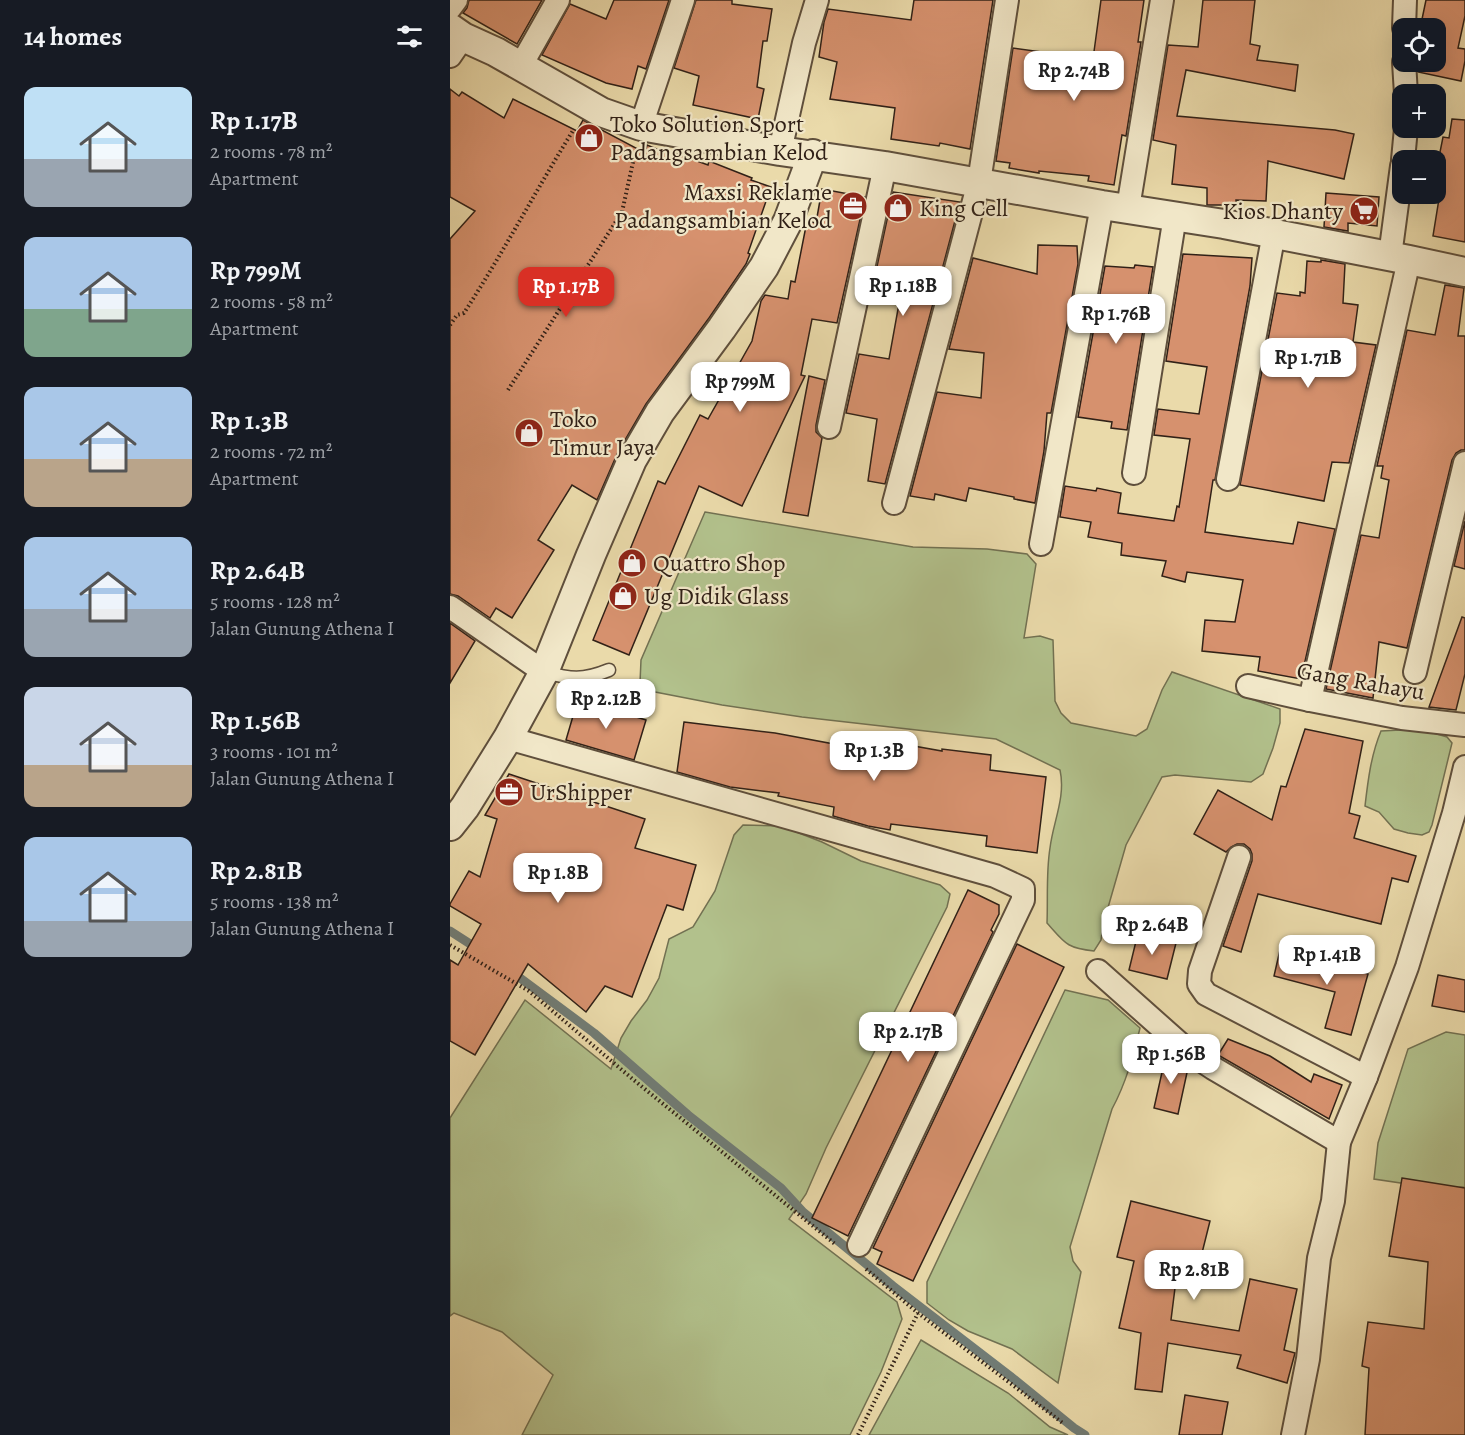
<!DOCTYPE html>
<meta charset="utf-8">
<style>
:root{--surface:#171b24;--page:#242831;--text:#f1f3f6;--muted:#9ea1a6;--accent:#d93025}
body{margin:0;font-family:Alegreya,serif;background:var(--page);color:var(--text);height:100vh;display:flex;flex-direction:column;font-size:22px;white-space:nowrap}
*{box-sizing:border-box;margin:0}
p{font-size:20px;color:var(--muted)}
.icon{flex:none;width:33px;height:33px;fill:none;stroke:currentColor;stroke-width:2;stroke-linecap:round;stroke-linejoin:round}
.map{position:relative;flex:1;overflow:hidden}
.drawer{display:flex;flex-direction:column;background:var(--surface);width:450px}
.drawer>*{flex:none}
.buttons{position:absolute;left:942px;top:18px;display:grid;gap:12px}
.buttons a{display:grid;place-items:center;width:54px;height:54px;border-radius:12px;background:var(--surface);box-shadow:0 6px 24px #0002;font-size:30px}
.price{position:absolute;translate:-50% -51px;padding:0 14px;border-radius:12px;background:#fff;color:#222;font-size:20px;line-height:39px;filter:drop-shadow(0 2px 3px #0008)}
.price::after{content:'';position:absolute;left:50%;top:36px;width:18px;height:14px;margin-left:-9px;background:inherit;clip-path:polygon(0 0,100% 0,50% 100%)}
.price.active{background:var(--accent);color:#fff}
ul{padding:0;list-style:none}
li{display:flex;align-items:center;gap:18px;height:150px;padding:0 24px}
li span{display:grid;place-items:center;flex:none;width:168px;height:120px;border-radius:12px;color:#555}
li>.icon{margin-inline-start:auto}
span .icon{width:72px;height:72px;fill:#fffc;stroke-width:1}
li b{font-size:26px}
h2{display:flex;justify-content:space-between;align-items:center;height:72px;padding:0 24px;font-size:26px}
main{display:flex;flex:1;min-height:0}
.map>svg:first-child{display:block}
.green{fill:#b2c18c;stroke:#727152;stroke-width:1.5}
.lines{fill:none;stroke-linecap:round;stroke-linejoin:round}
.stream{stroke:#717c75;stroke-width:9}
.building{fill:#d6916e;stroke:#312117;stroke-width:1.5}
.service-casing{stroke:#5f4f3c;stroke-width:15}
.minor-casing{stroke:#5f4f3c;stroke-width:26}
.tertiary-casing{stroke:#5f4f3c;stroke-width:32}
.path{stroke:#312117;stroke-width:4;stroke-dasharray:1.5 3;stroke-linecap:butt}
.service{stroke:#f1e7c8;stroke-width:12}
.minor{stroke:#f1e7c8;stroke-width:22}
.tertiary{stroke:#f1e7c8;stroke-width:28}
.labels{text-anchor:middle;stroke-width:4.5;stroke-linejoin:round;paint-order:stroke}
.poi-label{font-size:24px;fill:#312117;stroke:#f1e7c8;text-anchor:start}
.street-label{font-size:24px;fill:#312117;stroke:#f1e7c8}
</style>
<main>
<section class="drawer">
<h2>14 homes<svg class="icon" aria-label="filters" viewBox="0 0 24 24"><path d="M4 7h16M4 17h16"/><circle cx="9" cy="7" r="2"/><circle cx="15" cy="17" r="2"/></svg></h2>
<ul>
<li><span style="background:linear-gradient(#bfe0f5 60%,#9aa5b1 0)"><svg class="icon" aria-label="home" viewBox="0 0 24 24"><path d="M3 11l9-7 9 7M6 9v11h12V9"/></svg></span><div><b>Rp 1.17B</b><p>2 rooms · 78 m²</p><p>Apartment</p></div></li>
<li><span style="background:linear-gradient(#a9c7e8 60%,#7fa58c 0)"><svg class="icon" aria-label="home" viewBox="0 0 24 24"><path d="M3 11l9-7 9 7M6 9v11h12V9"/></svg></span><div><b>Rp 799M</b><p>2 rooms · 58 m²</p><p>Apartment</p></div></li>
<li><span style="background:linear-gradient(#a9c7e8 60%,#b9a48a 0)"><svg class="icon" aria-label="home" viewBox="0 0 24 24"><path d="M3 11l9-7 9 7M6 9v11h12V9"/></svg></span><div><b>Rp 1.3B</b><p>2 rooms · 72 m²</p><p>Apartment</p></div></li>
<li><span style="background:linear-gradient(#a9c7e8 60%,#9aa5b1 0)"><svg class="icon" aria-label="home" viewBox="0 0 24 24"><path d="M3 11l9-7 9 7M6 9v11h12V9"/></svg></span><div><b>Rp 2.64B</b><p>5 rooms · 128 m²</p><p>Jalan Gunung Athena I</p></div></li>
<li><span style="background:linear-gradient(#c9d6e8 65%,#b9a48a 0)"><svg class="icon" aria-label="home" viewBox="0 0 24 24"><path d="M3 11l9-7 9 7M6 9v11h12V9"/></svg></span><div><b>Rp 1.56B</b><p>3 rooms · 101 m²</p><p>Jalan Gunung Athena I</p></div></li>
<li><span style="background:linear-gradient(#a9c7e8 70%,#9aa5b1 0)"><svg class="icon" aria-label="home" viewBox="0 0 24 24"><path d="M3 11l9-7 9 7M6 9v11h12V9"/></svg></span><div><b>Rp 2.81B</b><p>5 rooms · 138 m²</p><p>Jalan Gunung Athena I</p></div></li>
</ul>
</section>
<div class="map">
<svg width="1015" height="1435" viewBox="0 0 1015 1435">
<rect width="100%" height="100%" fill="#eadaaa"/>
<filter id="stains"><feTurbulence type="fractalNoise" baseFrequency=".00333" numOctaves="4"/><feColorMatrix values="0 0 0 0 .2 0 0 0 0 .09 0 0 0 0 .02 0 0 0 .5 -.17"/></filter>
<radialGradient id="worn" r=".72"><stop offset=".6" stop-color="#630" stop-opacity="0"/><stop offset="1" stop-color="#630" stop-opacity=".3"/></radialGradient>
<g class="green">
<path d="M255 512 463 547 537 549 577 554 586 564 574 638 590 636 603 640 605 701 611 713 621 723 686 736 697 729 712 690 722 672 830 709V723L823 748 813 774 801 782 725 775 712 777 676 845 653 925 651 940 644 951C616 948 615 943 597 923 598 899 596 872 600 848 603 822 616 797 610 770L546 739 352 717 272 705 200 691 190 683 191 660Z"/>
<path d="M970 729 997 737 1002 743 982 825 979 832 972 835 958 833 944 829 929 812 915 806C918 780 921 755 931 731Z"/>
<polygon points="293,825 331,826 372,842 411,861 490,885 500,894 497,907 376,1148 356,1194 339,1219 447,1302 452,1319 431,1372 400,1435 72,1435 103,1375 52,1332 4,1313 0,1316 0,1118 75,1000 161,1069 171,1038 181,1021 197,1000 209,978 219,939 243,927 265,891 284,835"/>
<path d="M615 990 658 1000 690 1028C683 1057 676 1083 662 1109L620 1247 623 1261 631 1272 608 1383 562 1349 518 1331 499 1320 477 1303V1282Z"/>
<polygon points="996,1032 1015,1035 1015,1187 991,1189 924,1179 928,1143 958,1049"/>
<polygon points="471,1340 558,1393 600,1427 618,1435 419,1435"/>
</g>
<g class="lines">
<g class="stream">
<polyline points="0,931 28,949"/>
<polyline points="62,972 144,1033 238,1115 331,1188 353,1212 443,1286 560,1376 624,1428 635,1435"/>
</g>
</g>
<g class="building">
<polygon points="19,0 92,0 67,44 13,13 17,8"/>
<polygon points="164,0 219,0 196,69 188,66 182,89 156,83 92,55 120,4 156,19"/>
<polygon points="246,0 282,0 282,4 322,9 317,41 313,41 307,87 314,89 308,119 243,105 249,76 224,68"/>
<polygon points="464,0 543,0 520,149 490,143 489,146 441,139 445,108 380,99 387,62 369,57 374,22 378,9 461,20"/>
<polygon points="651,0 694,0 688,42 691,42 676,136 672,135 664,185 638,181 639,176 589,171 589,173 559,168 560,163 546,161 563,48 643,59"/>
<polygon points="753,0 805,0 800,44 810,46 807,60 848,65 845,91 736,70 727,116 885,130 904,134 894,179 818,161 816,201 786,200 786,205 757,205 757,188 722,184 726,145 703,140 718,45 748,47"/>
<polygon points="976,0 1015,0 1015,16 1008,48 1015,49 1015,61 1011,81 968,72 968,62 986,62 986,28 975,28 976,25 971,24"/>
<polygon points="0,89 9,96 12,92 54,118 63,99 127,131 133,120 195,153 197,145 224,156 225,153 258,165 259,161 302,178 301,180 321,187 298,253 300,254 296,264 259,318 196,404 168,452 147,500 122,485 88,540 104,550 62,618 46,608 40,618 8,596 0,594 0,239 25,211 0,197"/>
<polygon points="1002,119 1015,120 1015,242 983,236 993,174 986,172 993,137 999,138"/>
<polygon points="372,189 415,197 387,323 362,319 351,375 355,376 292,506 249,486 179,655 143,640 208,481 215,484 250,415 258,419 302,341 311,301 315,295 338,299 341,281 345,282 357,221 366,223"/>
<polygon points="443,192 510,202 435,484 418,481 427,419 396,413 409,354 439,359 454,276 426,271"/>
<polygon points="876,193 929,197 927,226 898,223 898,231 874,227"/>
<polygon points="588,245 627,246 628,264 601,413 597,413 594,451 585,503 564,499 564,497 519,488 516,501 485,494 484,500 460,496 487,392 531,398 534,353 499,349 523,258 587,274"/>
<polygon points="733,254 802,258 800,286 765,480 763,480 755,532 843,544 848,522 885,529 851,679 808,671 810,657 752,651 755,620 785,622 793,580 737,572 735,582 712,576 716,561 671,555 672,543 638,537 641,522 610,517 615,486 646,491 647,488 671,493 668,513 724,521 727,506 729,507 740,439 704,435 708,409 749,414 757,367 716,361"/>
<polygon points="871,260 895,264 893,303 908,305 903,342 926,345 899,463 882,462 874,501 790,485 827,293 850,296 850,292 855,293 857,261 871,262"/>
<polygon points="685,265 703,267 677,430 661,428 662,422 628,417 655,266 684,268"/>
<polygon points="995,285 1014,288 1008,336 1015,336 1015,450 1011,450 1006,453 1002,460 957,648 929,642 923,698 876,689 911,535 929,538 939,480 931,478 933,466 927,466 957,330 985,335"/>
<polygon points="359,376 375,380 366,425 366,432 372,438 358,516 333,512"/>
<polygon points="1015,521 1015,569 1004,566"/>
<polygon points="1012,617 1015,618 1015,674 1006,710 979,707"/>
<polygon points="0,623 25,641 0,683"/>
<polygon points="128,699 196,720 184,760 116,740"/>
<polygon points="234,722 325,733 395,746 397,734 492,751 492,749 541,755 540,770 596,777 587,853 536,846 537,836 441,824 440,830 418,826 383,816 384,807 328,796 329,793 280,787 227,772"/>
<polygon points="855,729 913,741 899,813 910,816 904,838 966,856 958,882 942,878 931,924 808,894 791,952 773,946 802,861 802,854 800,849 794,844 787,844 781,847 776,852 744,834 768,790 822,820 831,786 836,787"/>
<polygon points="59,774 195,819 185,848 246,865 233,910 217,905 182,997 155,986 136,1012 78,964 25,1055 0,1041 0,960 8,965 31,924 0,906 0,904 19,871 30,877 47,819 35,815"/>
<polygon points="518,890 549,905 549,914 541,930 543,932 398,1236 362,1218"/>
<polygon points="688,933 726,943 717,979 679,970"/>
<polygon points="567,944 614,967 463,1281 427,1264 432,1252 423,1248"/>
<polygon points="830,950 918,974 901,1035 875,1028 885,992 824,976"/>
<polygon points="988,975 1015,980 1015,1012 982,1006"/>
<polygon points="778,1039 820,1056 861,1082 864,1074 892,1085 879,1119 768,1055"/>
<polygon points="717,1050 738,1068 728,1114 704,1108"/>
<polygon points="952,1178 1015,1188 1015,1435 915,1435 919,1368 912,1366 918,1322 974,1329 978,1262 939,1256"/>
<polygon points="681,1201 760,1221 746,1277 727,1272 721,1320 789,1331 800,1279 847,1289 834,1350 845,1353 837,1383 787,1368 791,1355 718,1343 712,1392 685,1389 691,1333 669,1328 684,1261 667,1257"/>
<polygon points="735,1395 778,1402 772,1435 729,1435"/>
</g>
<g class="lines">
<g class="service-casing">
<path id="service" d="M94 672C121 679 132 681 159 670"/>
</g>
<g class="minor-casing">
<g id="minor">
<polyline points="0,8 6,0"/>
<polyline points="954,28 955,0"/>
<polyline points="0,56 13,37"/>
<polyline points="954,62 956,94"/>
<polyline points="70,67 108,0"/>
<polyline points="191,126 233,0"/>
<polyline points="330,151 354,43 367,0"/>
<polyline points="953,160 956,128"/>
<polyline points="678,208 712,0"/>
<polyline points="940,256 952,166"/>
<polyline points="379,427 435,166"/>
<polyline points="684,473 725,216"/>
<polyline points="778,479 824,233"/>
<polyline points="444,503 529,182 557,0"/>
<polyline points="591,544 652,205"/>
<polyline points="0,607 94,672"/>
<polyline points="965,672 1015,463"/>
<polyline points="798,686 860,700 952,718 1015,725"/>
<polyline points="860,700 959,260"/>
<polyline points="58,738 545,876 573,889 573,900 409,1245"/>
<polyline points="789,857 750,971 749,984 756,994 916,1077"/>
<polyline points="648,971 739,1052 763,1068 889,1142"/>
<polyline points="843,1435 858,1359 869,1258 883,1201 889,1142 916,1077 957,967 1004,813 1015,767"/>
</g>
</g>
<g class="tertiary-casing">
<g id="tertiary">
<polyline points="0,28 13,37 46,52 151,112 191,126 330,151 435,166 652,205 774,224 959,260 1015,272"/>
<polyline points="0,826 15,807 58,738 94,672 141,555 182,460 210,412 272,328 314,267 338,221 363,154"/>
</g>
</g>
<g class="path">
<path d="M0 325 7 315 14 313C53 253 86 190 124 129"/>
<polyline points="58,390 172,212 185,153"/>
<polyline points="0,945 79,991 185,1081 385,1244"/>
<polyline points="416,1269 468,1313 614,1424"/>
<polyline points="408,1435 468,1313"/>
</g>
<use href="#service" class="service"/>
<use href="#minor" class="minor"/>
<use href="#tertiary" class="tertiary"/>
</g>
<defs>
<g id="shop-disc" transform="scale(1.5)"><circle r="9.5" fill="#8f2418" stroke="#f1e7c8"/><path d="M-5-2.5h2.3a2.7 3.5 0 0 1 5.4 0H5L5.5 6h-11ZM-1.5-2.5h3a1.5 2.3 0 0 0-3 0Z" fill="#fff"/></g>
<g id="office-disc" transform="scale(1.5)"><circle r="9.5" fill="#8f2418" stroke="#f1e7c8"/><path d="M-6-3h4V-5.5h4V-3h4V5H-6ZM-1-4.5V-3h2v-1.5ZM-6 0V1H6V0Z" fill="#fff"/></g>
<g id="supermarket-disc" transform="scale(1.5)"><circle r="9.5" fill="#8f2418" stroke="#f1e7c8"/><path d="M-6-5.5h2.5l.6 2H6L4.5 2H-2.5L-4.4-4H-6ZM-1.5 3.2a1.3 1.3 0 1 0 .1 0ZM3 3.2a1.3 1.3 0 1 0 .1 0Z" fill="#fff"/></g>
</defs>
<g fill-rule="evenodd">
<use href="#shop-disc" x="139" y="138"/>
<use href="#office-disc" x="403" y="206"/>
<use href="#shop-disc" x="448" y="208"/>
<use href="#supermarket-disc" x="914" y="211"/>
<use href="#shop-disc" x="79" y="433"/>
<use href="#shop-disc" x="182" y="563"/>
<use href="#shop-disc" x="173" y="596"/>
<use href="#office-disc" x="59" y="792"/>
</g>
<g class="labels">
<g class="poi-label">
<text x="160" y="132">Toko Solution Sport<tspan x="160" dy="28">Padangsambian Kelod</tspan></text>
<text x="382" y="200" text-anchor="end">Maxsi Reklame<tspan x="382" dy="28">Padangsambian Kelod</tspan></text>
<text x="469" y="216">King Cell</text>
<text x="893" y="219" text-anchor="end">Kios Dhanty</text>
<text x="100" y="427">Toko<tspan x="100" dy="28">Timur Jaya</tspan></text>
<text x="203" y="571">Quattro Shop</text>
<text x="194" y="604">Ug Didik Glass</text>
<text x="80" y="800">UrShipper</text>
</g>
<g class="street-label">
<text transform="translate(911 681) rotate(10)" y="8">Gang Rahayu</text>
</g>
</g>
<rect width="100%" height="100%" filter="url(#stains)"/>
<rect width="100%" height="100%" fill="url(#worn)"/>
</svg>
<div class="buttons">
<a><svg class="icon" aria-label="locate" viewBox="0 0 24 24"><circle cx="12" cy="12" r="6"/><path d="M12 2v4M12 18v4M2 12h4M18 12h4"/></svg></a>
<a>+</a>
<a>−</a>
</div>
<b class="price" style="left:624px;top:102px">Rp 2.74B</b>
<b class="price" style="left:453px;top:317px">Rp 1.18B</b>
<b class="price active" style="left:116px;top:318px">Rp 1.17B</b>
<b class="price" style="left:666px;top:345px">Rp 1.76B</b>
<b class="price" style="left:858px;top:389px">Rp 1.71B</b>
<b class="price" style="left:290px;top:413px">Rp 799M</b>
<b class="price" style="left:156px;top:730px">Rp 2.12B</b>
<b class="price" style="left:424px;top:782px">Rp 1.3B</b>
<b class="price" style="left:108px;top:904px">Rp 1.8B</b>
<b class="price" style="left:702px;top:956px">Rp 2.64B</b>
<b class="price" style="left:877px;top:986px">Rp 1.41B</b>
<b class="price" style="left:458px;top:1063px">Rp 2.17B</b>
<b class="price" style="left:721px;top:1085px">Rp 1.56B</b>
<b class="price" style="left:744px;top:1301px">Rp 2.81B</b>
</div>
</main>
